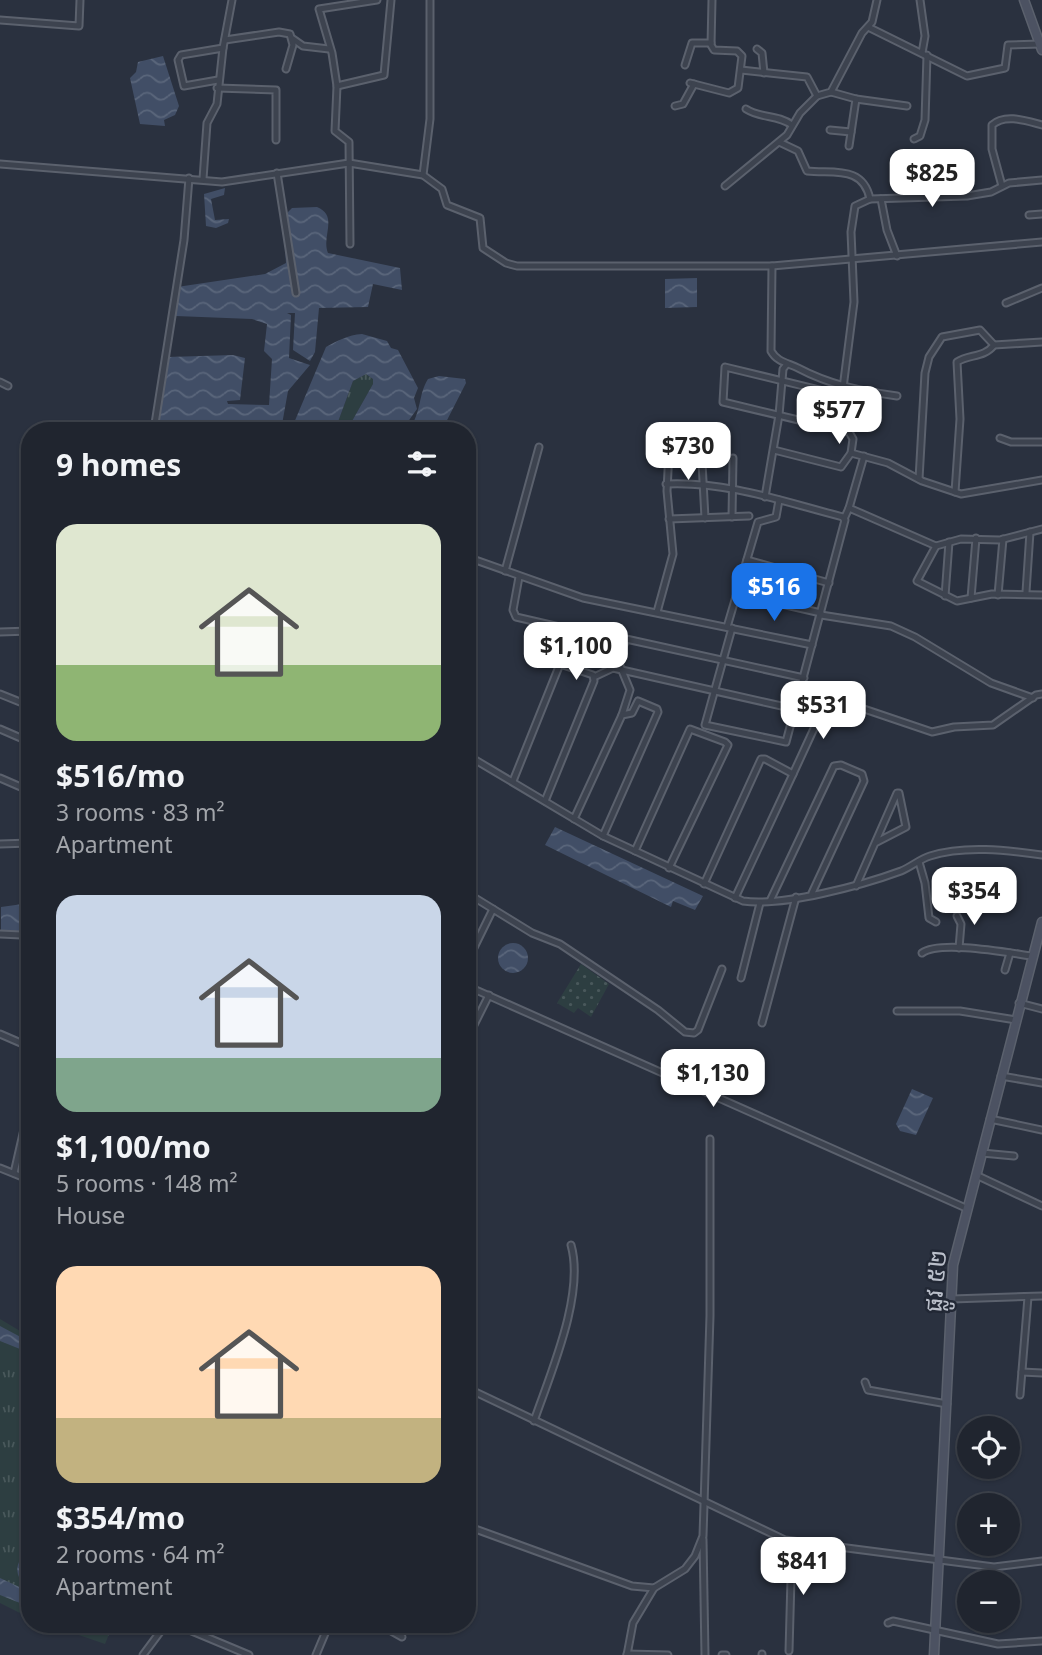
<!DOCTYPE html>
<meta charset="utf-8">
<style>
:root{--surface:#20252f;--page:#282d37;--text:#f1f3f6;--muted:#a2a5aa;--line:#3d424b;--accent:#1a73e8}
body{margin:0;font-family:"Noto Sans","Noto Sans Khmer",sans-serif;background:var(--page);color:var(--text);height:100vh;display:flex;flex-direction:column;font-size:26px;white-space:nowrap}
*{box-sizing:border-box;margin:0}
p{font-size:23px;color:var(--muted)}
.icon{flex:none;width:38px;height:38px;fill:none;stroke:currentColor;stroke-width:2;stroke-linecap:round;stroke-linejoin:round}
.map{position:relative;flex:1;overflow:hidden}
.panel{position:absolute;left:21px;top:422px;width:455px;height:1211px;display:flex;flex-direction:column;background:var(--surface);border-radius:28px;box-shadow:0 2px 5px #0004,0 0 0 2px var(--line)}
.panel>*{flex:none}
.controls{position:absolute;left:957px;top:1416px;display:grid;gap:14px}
.controls a{display:grid;place-items:center;width:63px;height:63px;border-radius:50%;background:var(--surface);box-shadow:0 2px 5px #0004,0 0 0 2px var(--line);font-size:35px}
.price{position:absolute;translate:-50% -60px;padding:0 16px;border-radius:14px;background:#fff;color:#222;font-size:23px;line-height:46px;filter:drop-shadow(0 2px 4px #0008)}
.price::after{content:'';position:absolute;left:50%;top:42px;width:21px;height:16px;margin-left:-10px;background:inherit;clip-path:polygon(0 0,100% 0,50% 100%)}
.price.active{background:var(--accent);color:#fff}
ul{padding:0;list-style:none}
li{display:grid;align-content:center;gap:14px;height:371px;padding:0 35px}
li span{display:grid;place-items:center;height:217px;border-radius:21px;color:#555}
li>.icon{margin-inline-start:auto}
span .icon{width:126px;height:126px;fill:#fffc;stroke-width:1}
li b{font-size:30px}
h2{display:flex;justify-content:space-between;align-items:center;height:84px;padding:0 35px;font-size:30px}
.map>svg:first-child{display:block}
.grass{fill:url(#grass-tufts)}
.garden{fill:url(#garden-dots)}
.water{fill:url(#water-waves)}
.lines{fill:none;stroke-linecap:round;stroke-linejoin:round}
.street-casing{stroke:#5b616d;stroke-width:9}
.secondary-casing{stroke:#5b616d;stroke-width:11}
.street{stroke:#3d434f;stroke-width:5}
.secondary{stroke:#4c5262;stroke-width:8}
.labels{text-anchor:middle;stroke-width:5;stroke-linejoin:round;paint-order:stroke}
.street-label{font-size:24px;fill:#babfca;stroke:#222835}
</style>
<div class="map">
<svg width="1042" height="1655" viewBox="0 0 1042 1655">
<defs>
<pattern id="grass-tufts" width="24" height="20" patternUnits="userSpaceOnUse" patternTransform="scale(1.75)"><rect width="24" height="20" fill="#2d3e41"/><path d="M3 7l-1-3M5 7V3M7 7l1-3M15 17l-1-3M17 17v-4M19 17l1-3" fill="none" stroke="#49585b"/></pattern>
<pattern id="garden-dots" width="8" height="8" patternUnits="userSpaceOnUse" patternTransform="scale(1.75)"><rect width="8" height="8" fill="#2d3e41"/><path d="M2 2h.1M6 6h.1" fill="none" stroke="#49585b" stroke-width="1.8" stroke-linecap="round"/></pattern>
<pattern id="water-waves" width="16" height="10" patternUnits="userSpaceOnUse" patternTransform="scale(1.75)"><rect width="16" height="10" fill="#414e66"/><path d="M0 5q4-4 8 0t8 0" fill="none" stroke="#5a667b"/></pattern>
</defs>
<rect width="100%" height="100%" fill="#2a313f"/>
<g class="grass">
<polygon points="366,374 373,379 373,384 347,430 335,430 353,381"/>
<polygon points="0,1319 30,1337 30,1618 0,1603"/>
<polygon points="47,1624 113,1624 105,1644"/>
</g>
<polygon class="garden" points="581,964 609,984 591,1017 578,1008 574,1013 557,1003"/>
<g class="water">
<polygon points="163,56 179,106 175,115 164,120 165,126 140,124 130,78 136,72 138,62"/>
<polygon points="225,188 224,195 211,199 215,220 229,219 228,223 216,228 206,226 204,194"/>
<path d="M317 207C339 216 321 236 328 253L400 268 402 290 373 284 368 307 319 308 315 352 310 361 293 350 295 313H287L291 315 289 358 310 365 288 391 281 430H156L168 357 233 355 245 358 240 400 227 401 228 404 269 405 272 359 264 351 267 324 252 319 176 316 174 313 177 287 265 274 286 263 283 217 292 208Z"/>
<polygon points="697,278 697,307 665,308 665,279"/>
<path d="M362 334 387 341 391 348 398 350 418 388 414 398 417 409 402 430H347L373 384V379L366 374 353 381 335 430H291L326 347C337 341 348 335 362 334Z"/>
<path d="M439 376 465 379 466 383 443 428 409 430C422 411 418 395 428 379Z"/>
<polygon points="555,827 703,896 695,910 673,901 671,907 545,845"/>
<polygon points="30,903 30,933 1,931 1,907"/>
<circle cx="513" cy="958" r="15"/>
<polygon points="912,1089 933,1098 916,1135 900,1131 896,1124"/>
<polygon points="0,1326 30,1342 30,1353 0,1341"/>
<path d="M30 1550V1586H26C12 1574 16 1559 30 1550Z"/>
<polygon points="0,1578 30,1592 30,1607 0,1595"/>
</g>
<g class="lines">
<g class="street-casing">
<g id="street">
<polyline points="377,0 319,9 332,53 337,86 384,75 391,0"/>
<polyline points="920,0 925,36 922,53"/>
<polyline points="0,20 79,26 80,0"/>
<polyline points="870,28 967,76 1005,68 1008,45 1040,44"/>
<polyline points="293,39 303,46 329,49"/>
<polyline points="225,40 279,32 290,34 293,45 286,69"/>
<polyline points="757,49 762,53 764,73"/>
<polyline points="685,65 692,43 711,43"/>
<polyline points="741,70 807,77 817,96 831,92 862,33 872,22 877,0"/>
<polyline points="218,80 184,86 178,60 181,55 223,48"/>
<polyline points="690,83 729,93 738,88 742,56 737,51 714,50 711,45 712,0"/>
<polyline points="337,86 335,131 349,142 350,244"/>
<polyline points="217,88 276,90 276,140"/>
<polyline points="831,92 856,99 907,106"/>
<polyline points="675,106 683,104 694,84"/>
<path d="M746 109C762 119 777 114 792 125"/>
<polyline points="830,130 851,132"/>
<polyline points="914,139 920,136 925,120 927,55"/>
<path d="M779 142 798 151 807 171C833 174 863 165 870 199"/>
<polyline points="849,146 856,99"/>
<polyline points="0,164 222,182 349,163 423,175 442,189 447,205 480,218 483,248 506,263 517,266 772,266 1042,242"/>
<polyline points="277,173 296,293"/>
<polyline points="423,175 430,119 430,0"/>
<polyline points="203,179 207,123 217,104 223,48 232,0"/>
<polyline points="725,186 787,135 800,113 817,96"/>
<path d="M1002 186 992 149V125C1005 113 1027 121 1042 125"/>
<polyline points="881,199 887,230 897,256"/>
<polyline points="1029,215 1042,214"/>
<path d="M772 266 771 351C777 362 788 363 798 368 830 385 861 391 897 396"/>
<polyline points="1006,303 1042,288"/>
<polyline points="994,345 1042,342"/>
<polyline points="0,382 8,386"/>
<polyline points="154,430 184,240 189,178"/>
<polyline points="1000,438 1011,442 1042,442"/>
<polyline points="701,444 705,518"/>
<polyline points="774,450 841,467 851,453 853,439 849,432 723,402 725,367 828,392 843,388 854,302 851,232 855,206 870,199 967,196 991,192 1009,183 1042,180"/>
<polyline points="851,453 888,463 922,481 961,494 1042,480"/>
<path d="M919 479 925 373 929 357 942 337 980 330 994 345C984 358 969 354 957 362L960 419 955 492"/>
<path d="M666 484C727 481 784 502 843 517L845 520 786 742 705 725 732 628"/>
<polyline points="765,497 779,415 783,369 787,364"/>
<polyline points="849,508 864,456"/>
<polyline points="732,517 733,458"/>
<polyline points="669,519 749,516"/>
<polyline points="844,519 849,508 936,546"/>
<polyline points="1042,529 1000,540 961,539 936,546 917,581 957,601 992,594 1042,595"/>
<polyline points="467,557 583,598 812,645"/>
<polyline points="747,560 829,583"/>
<polyline points="505,571 539,447"/>
<polyline points="519,577 513,610 516,617 581,632"/>
<polyline points="1026,592 1030,532"/>
<polyline points="737,594 821,613"/>
<polyline points="998,595 1003,539"/>
<polyline points="945,596 949,542"/>
<polyline points="971,598 976,538"/>
<polyline points="657,612 673,554 667,491 669,450 673,446 718,444"/>
<polyline points="821,615 891,626 915,637 991,683 1033,698"/>
<polyline points="727,627 758,522 776,517 779,500"/>
<polyline points="0,632 30,631"/>
<polyline points="594,677 613,668 795,709"/>
<polyline points="802,688 932,732 954,727 993,725 1036,695 1042,694"/>
<polyline points="0,694 30,706"/>
<polyline points="622,715 630,690 618,661 626,639 804,678"/>
<polyline points="0,729 30,742"/>
<path d="M467 755 603 836 743 901C782 907 863 885 901 871 911 867 920 859 930 856 964 845 1007 850 1042 855"/>
<polyline points="793,774 829,696"/>
<polyline points="0,778 30,791"/>
<polyline points="513,781 560,664 593,675 594,681 545,801"/>
<polyline points="25,789 30,778"/>
<polyline points="574,819 622,715 632,713 638,701 657,709 658,712 603,836"/>
<polyline points="0,844 30,843"/>
<polyline points="635,851 690,729 725,742 728,745 669,868"/>
<polyline points="919,862 925,883 929,918 936,922"/>
<polyline points="704,884 761,759 765,759 793,774 735,898"/>
<polyline points="856,886 897,793 899,793 906,827 875,843"/>
<polyline points="467,893 532,933 560,944 658,1010 685,1032 694,1033 698,1030 722,969"/>
<polyline points="770,901 834,766 841,765 862,774 864,781 812,893"/>
<polyline points="957,916 961,924 959,948"/>
<polyline points="0,934 21,935"/>
<path d="M922 953C940 940 1009 953 1032 956"/>
<polyline points="467,962 493,909"/>
<polyline points="1005,970 1010,953"/>
<polyline points="741,978 760,903"/>
<polyline points="467,986 968,1209"/>
<polyline points="1019,1003 1042,1009"/>
<polyline points="897,1011 960,1011 1016,1020"/>
<polyline points="762,1023 796,897"/>
<polyline points="0,1034 30,1047"/>
<polyline points="467,1039 489,995"/>
<polyline points="1001,1076 1042,1083"/>
<polyline points="990,1119 1042,1130"/>
<polyline points="982,1153 1014,1156"/>
<polyline points="0,1168 30,1180"/>
<polyline points="14,1173 30,1103"/>
<polyline points="976,1175 1042,1206"/>
<polyline points="952,1299 1042,1296"/>
<polyline points="1022,1372 1042,1373"/>
<polyline points="865,1382 868,1390 947,1404"/>
<polyline points="467,1388 785,1540 994,1567 1042,1561"/>
<polyline points="1020,1395 1028,1297"/>
<path d="M534 1421C551 1372 585 1294 571 1245"/>
<polyline points="467,1526 632,1586 654,1588 685,1569 695,1556 703,1536 710,1316 710,1139"/>
<polyline points="703,1539 705,1655"/>
<polyline points="888,1623 893,1621 998,1644 1042,1641"/>
<polyline points="175,1624 249,1655"/>
<polyline points="379,1624 402,1637"/>
<polyline points="789,1651 792,1542"/>
<polyline points="627,1654 668,1655"/>
<polyline points="143,1655 166,1624"/>
<polyline points="316,1655 329,1624"/>
<polyline points="627,1655 633,1623 654,1588"/>
<polyline points="722,1655 726,1655"/>
<polyline points="762,1655 762,1654"/>
</g>
</g>
<g class="secondary-casing">
<g id="secondary">
<polyline points="1024,0 1042,50"/>
<polyline points="934,1655 953,1265 1042,922"/>
</g>
</g>
<use href="#street" class="street"/>
<use href="#secondary" class="secondary"/>
</g>
<g class="labels">
<g class="street-label">
<text transform="translate(936 1281) rotate(-85)" y="8">ផ្លូវ ៥២</text>
</g>
</g>
</svg>
<div class="controls">
<a><svg class="icon" aria-label="locate" viewBox="0 0 24 24"><circle cx="12" cy="12" r="6"/><path d="M12 2v4M12 18v4M2 12h4M18 12h4"/></svg></a>
<a>+</a>
<a>−</a>
</div>
<b class="price" style="left:932px;top:209px">$825</b>
<b class="price" style="left:839px;top:446px">$577</b>
<b class="price" style="left:688px;top:482px">$730</b>
<b class="price active" style="left:774px;top:623px">$516</b>
<b class="price" style="left:576px;top:682px">$1,100</b>
<b class="price" style="left:823px;top:741px">$531</b>
<b class="price" style="left:974px;top:927px">$354</b>
<b class="price" style="left:713px;top:1109px">$1,130</b>
<b class="price" style="left:803px;top:1597px">$841</b>
<section class="panel">
<h2>9 homes<svg class="icon" aria-label="filters" viewBox="0 0 24 24"><path d="M4 7h16M4 17h16"/><circle cx="9" cy="7" r="2"/><circle cx="15" cy="17" r="2"/></svg></h2>
<ul>
<li><span style="background:linear-gradient(#dfe7d0 65%,#8fb573 0)"><svg class="icon" aria-label="home" viewBox="0 0 24 24"><path d="M3 11l9-7 9 7M6 9v11h12V9"/></svg></span><div><b>$516/mo</b><p>3 rooms · 83 m²</p><p>Apartment</p></div></li>
<li><span style="background:linear-gradient(#c9d6e8 75%,#7fa58c 0)"><svg class="icon" aria-label="home" viewBox="0 0 24 24"><path d="M3 11l9-7 9 7M6 9v11h12V9"/></svg></span><div><b>$1,100/mo</b><p>5 rooms · 148 m²</p><p>House</p></div></li>
<li><span style="background:linear-gradient(#ffd9b3 70%,#c2b280 0)"><svg class="icon" aria-label="home" viewBox="0 0 24 24"><path d="M3 11l9-7 9 7M6 9v11h12V9"/></svg></span><div><b>$354/mo</b><p>2 rooms · 64 m²</p><p>Apartment</p></div></li>
</ul>
</section>
</div>
